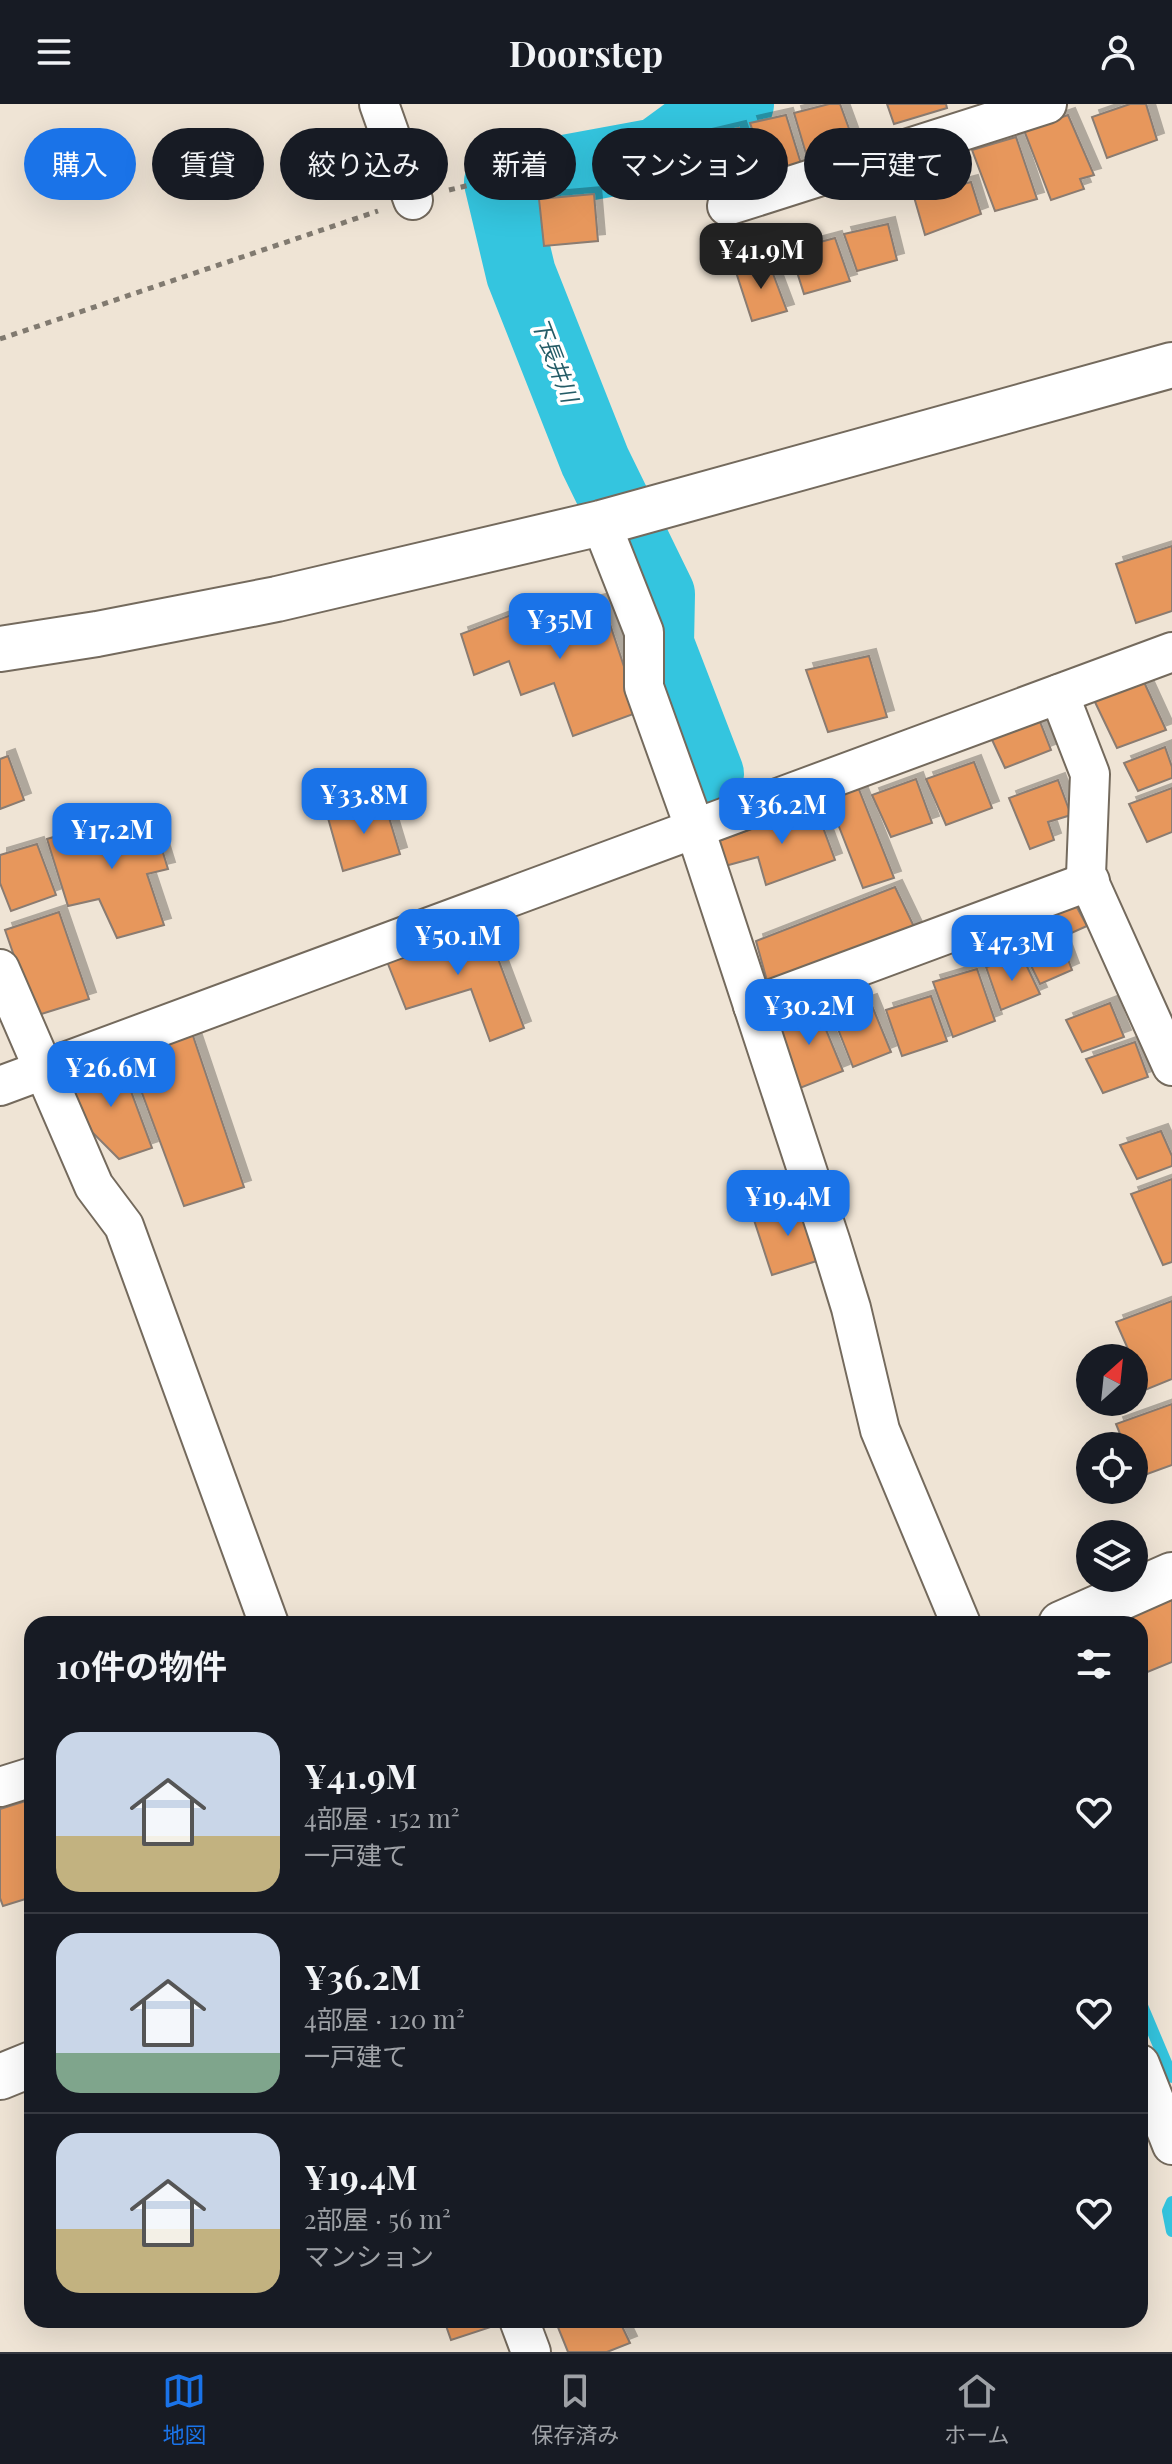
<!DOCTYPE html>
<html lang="ja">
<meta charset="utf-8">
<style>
:root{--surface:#171b24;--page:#242831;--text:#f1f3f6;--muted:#9ea1a6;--line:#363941;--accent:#1a73e8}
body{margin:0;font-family:"Playfair Display","Noto Sans JP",serif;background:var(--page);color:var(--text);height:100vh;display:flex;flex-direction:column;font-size:30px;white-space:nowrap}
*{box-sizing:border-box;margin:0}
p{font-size:26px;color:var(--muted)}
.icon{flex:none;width:44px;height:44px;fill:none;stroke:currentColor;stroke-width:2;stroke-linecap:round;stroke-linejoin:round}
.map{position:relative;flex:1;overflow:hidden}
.drawer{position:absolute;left:24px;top:1512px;width:1124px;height:712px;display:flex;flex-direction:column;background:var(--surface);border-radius:24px;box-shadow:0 8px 32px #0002}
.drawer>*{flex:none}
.top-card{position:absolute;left:24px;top:24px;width:1124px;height:72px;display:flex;gap:16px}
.needle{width:52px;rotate:27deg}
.controls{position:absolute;left:1076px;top:1240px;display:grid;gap:16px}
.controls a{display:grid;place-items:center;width:72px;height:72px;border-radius:50%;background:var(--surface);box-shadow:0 8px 32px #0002;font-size:40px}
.price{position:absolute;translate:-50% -68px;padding:0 18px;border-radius:16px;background:var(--accent);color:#fff;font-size:26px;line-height:52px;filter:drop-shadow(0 2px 4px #0008)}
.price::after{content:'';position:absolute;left:50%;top:48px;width:24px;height:18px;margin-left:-12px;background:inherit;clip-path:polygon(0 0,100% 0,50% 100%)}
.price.on{background:#222;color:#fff}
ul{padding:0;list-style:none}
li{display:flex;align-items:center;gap:24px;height:200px;padding:0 32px}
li+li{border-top:2px solid var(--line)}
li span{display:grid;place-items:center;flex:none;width:224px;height:160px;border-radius:24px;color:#555}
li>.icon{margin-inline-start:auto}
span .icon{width:96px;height:96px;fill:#fffc;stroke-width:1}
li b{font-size:34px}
h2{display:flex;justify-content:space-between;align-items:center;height:96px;padding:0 32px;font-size:34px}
.chip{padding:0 28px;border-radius:36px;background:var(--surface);box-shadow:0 8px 32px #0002;font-size:28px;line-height:72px}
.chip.on{background:var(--accent);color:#fff}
header{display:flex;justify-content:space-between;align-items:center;height:104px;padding:0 32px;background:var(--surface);font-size:36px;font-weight:700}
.tab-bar{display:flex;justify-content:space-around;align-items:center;height:112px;border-top:2px solid var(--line);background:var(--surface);font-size:22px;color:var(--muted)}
.tab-bar a{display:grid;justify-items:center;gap:4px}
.tab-bar .on{color:var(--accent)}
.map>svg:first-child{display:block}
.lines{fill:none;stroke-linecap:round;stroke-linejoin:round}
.stream{stroke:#34c5df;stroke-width:12}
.river{stroke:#34c5df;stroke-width:70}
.building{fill:#e7975c;stroke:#8a7b71;stroke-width:2;filter:url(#shadow)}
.minor-casing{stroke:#746a5d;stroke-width:42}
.tertiary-casing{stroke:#746a5d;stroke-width:48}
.path{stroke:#817a70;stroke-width:5;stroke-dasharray:6 6;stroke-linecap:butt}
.minor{stroke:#fff;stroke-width:38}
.tertiary{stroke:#fff;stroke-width:44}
.labels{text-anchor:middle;stroke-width:7;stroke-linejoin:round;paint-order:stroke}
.water-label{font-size:22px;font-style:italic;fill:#245c67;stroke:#fff}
</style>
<header><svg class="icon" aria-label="menu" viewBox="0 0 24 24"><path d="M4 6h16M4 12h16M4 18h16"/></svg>Doorstep<svg class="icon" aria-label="person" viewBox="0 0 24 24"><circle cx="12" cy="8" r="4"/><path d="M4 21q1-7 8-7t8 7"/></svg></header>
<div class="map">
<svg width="1172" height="2248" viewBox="0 0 1172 2248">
<defs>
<filter id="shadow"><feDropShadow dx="7" dy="-7" stdDeviation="0" flood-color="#0004"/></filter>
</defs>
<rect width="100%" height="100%" fill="#efe4d5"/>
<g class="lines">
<g class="stream">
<polyline points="1140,1897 1172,1973"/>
<polyline points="1172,2098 1168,2107 1172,2127"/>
</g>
<polyline class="river" points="709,670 659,540 660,490 595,357 521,170 499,78 657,49 717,5 739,0"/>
</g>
<g class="building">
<polygon points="829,0 840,0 855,41 807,53 794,9"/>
<polygon points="887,0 946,0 947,4 894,20"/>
<polygon points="1130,0 1146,0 1157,36 1107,54 1092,13"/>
<polygon points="786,11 803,66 770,77 750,19"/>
<polygon points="1068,11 1094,71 1080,75 1084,85 1051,96 1024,26"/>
<polygon points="739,24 755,72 703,85 688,36"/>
<polygon points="1016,33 1037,95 995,107 972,46"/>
<polygon points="971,78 981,110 925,131 914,93"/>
<polygon points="594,90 598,137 544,142 539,95"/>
<polygon points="888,120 897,156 857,167 844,130"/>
<polygon points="835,134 850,177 804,190 790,146"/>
<polygon points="769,159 787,207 752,217 735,165"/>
<polygon points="1172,442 1172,507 1136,519 1116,460"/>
<polygon points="602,496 639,608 573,632 554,579 521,591 509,557 474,571 461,530 535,502 539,514"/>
<polygon points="869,552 887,613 828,628 806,566"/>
<polygon points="1144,578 1166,626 1117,644 1094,596"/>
<polygon points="1037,610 1051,646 1005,664 988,627"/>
<polygon points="1165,643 1172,663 1172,674 1138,687 1124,659"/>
<polygon points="8,652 24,696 0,705 0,655"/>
<polygon points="974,658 992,704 946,721 926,675"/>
<polygon points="916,675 932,719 891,733 872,691"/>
<polygon points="1058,676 1071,711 1048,718 1054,736 1030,745 1009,694"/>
<polygon points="858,683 894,774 863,784 827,692"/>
<polygon points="1172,684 1172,728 1147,738 1129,700"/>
<polygon points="384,697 400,750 343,767 328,714"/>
<polygon points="815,702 835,756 766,781 758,753 725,762 718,737"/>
<polygon points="134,709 140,726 155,723 168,765 147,770 164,821 117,834 99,795 68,802 47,735"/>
<polygon points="37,740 56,791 11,807 0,779 0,751"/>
<polygon points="895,783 917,829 769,884 756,837"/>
<polygon points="1073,796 1087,822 1060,834 1072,866 1040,880 1012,823"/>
<polygon points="59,808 89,895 35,912 5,826"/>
<polygon points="485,820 524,924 490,937 471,885 406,905 384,850"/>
<polygon points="1023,854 1040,890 1001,906 986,863"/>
<polygon points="977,865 995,917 953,933 933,878"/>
<polygon points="931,892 947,937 902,952 886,906"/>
<polygon points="870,897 891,948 853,963 832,910"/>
<polygon points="1110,899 1124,933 1082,948 1066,916"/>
<polygon points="817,904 843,967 800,984 777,916"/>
<polygon points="191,926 244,1083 184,1102 126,946"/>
<polygon points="1135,938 1148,973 1103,989 1086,955"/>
<polygon points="119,955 152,1044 119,1055 92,1028 67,972"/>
<polygon points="1161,1027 1172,1052 1172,1062 1137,1075 1120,1041"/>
<polygon points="1172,1075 1172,1158 1163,1161 1131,1090"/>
<polygon points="806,1097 823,1155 772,1171 753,1113"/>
<polygon points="1172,1197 1172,1275 1145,1286 1134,1260 1134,1254 1132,1254 1116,1218"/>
<polygon points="1172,1300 1172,1361 1139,1373 1134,1361 1134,1342 1125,1342 1116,1320"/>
<polygon points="1172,1491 1172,1558 1140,1571 1140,1520 1082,1520"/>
<polygon points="32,1695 32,1793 3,1802 0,1794 0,1705"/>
<polygon points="444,2216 495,2216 497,2221 451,2236"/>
<polygon points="555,2216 619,2216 630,2239 607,2248 568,2248"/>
</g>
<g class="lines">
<g class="minor-casing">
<g id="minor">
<polyline points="379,0 413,96"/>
<polyline points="727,102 1047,0"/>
<polyline points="601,419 644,528 644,583 695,725 831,1139 851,1204 880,1326 961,1520"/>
<polyline points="1059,590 1090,670 1086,771 1172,962"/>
<polyline points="0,865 94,1082 124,1122 269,1520"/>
<polyline points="753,902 1090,777"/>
<polyline points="0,982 1172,548"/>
<polyline points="0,1683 32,1673"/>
<polyline points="1140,1960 1172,2041"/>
<polyline points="519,2216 531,2248"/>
</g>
</g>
<g class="tertiary-casing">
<g id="tertiary">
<polyline points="0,545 97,530 277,495 601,419 1172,261"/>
<polyline points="1061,1520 1172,1471"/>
<polyline points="0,1973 32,1960"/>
</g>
</g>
<g class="path">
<polyline points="449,86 474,80"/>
<polyline points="0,235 378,107"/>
</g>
<use href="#minor" class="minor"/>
<use href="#tertiary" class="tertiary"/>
</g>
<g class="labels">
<g class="water-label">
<text transform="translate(555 256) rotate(69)" y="8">下長井川</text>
</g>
</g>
</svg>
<div class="controls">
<a><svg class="needle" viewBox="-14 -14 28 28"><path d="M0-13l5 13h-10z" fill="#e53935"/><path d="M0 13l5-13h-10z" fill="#9ea1a6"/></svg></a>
<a><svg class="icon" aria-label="locate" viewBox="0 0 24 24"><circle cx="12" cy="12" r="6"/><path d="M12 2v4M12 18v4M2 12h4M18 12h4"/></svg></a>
<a><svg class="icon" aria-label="layers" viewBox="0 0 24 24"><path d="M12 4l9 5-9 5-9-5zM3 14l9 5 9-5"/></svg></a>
</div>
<b class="price on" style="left:761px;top:187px">¥41.9M</b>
<b class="price" style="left:560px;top:557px">¥35M</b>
<b class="price" style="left:364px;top:732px">¥33.8M</b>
<b class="price" style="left:782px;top:742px">¥36.2M</b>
<b class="price" style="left:112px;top:767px">¥17.2M</b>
<b class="price" style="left:458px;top:873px">¥50.1M</b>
<b class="price" style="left:1012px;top:879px">¥47.3M</b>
<b class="price" style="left:809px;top:943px">¥30.2M</b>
<b class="price" style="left:111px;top:1005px">¥26.6M</b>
<b class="price" style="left:788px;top:1134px">¥19.4M</b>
<div class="top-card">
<a class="chip on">購入</a>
<a class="chip">賃貸</a>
<a class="chip">絞り込み</a>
<a class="chip">新着</a>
<a class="chip">マンション</a>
<a class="chip">一戸建て</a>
</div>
<section class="drawer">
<h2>10件の物件<svg class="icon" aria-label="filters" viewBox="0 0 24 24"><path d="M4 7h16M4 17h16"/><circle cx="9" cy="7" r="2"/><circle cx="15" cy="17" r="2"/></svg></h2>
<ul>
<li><span style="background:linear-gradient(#c9d6e8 65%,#c2b280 0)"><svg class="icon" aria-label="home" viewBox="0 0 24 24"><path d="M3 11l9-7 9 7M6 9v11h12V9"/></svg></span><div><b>¥41.9M</b><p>4部屋 · 152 m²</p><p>一戸建て</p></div><svg class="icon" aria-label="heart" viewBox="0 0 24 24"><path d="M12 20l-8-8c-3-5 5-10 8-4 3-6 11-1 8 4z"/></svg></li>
<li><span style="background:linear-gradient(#c9d6e8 75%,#7fa58c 0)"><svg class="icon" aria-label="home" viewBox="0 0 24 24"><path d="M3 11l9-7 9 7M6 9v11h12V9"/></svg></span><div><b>¥36.2M</b><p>4部屋 · 120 m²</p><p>一戸建て</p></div><svg class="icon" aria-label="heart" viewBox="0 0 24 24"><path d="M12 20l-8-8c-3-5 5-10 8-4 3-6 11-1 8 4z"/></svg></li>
<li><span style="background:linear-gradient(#c9d6e8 60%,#c2b280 0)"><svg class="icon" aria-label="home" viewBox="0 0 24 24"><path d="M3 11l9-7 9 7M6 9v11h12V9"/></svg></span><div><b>¥19.4M</b><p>2部屋 · 56 m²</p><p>マンション</p></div><svg class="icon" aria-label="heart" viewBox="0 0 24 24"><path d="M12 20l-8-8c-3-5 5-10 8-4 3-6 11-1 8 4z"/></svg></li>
</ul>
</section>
</div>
<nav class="tab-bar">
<a class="on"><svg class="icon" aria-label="map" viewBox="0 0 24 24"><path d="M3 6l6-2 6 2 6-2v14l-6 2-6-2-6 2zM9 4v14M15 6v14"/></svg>地図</a>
<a><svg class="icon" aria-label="saved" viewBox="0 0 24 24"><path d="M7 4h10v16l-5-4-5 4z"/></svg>保存済み</a>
<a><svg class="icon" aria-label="home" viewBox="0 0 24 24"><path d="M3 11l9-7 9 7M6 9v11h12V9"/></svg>ホーム</a>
</nav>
